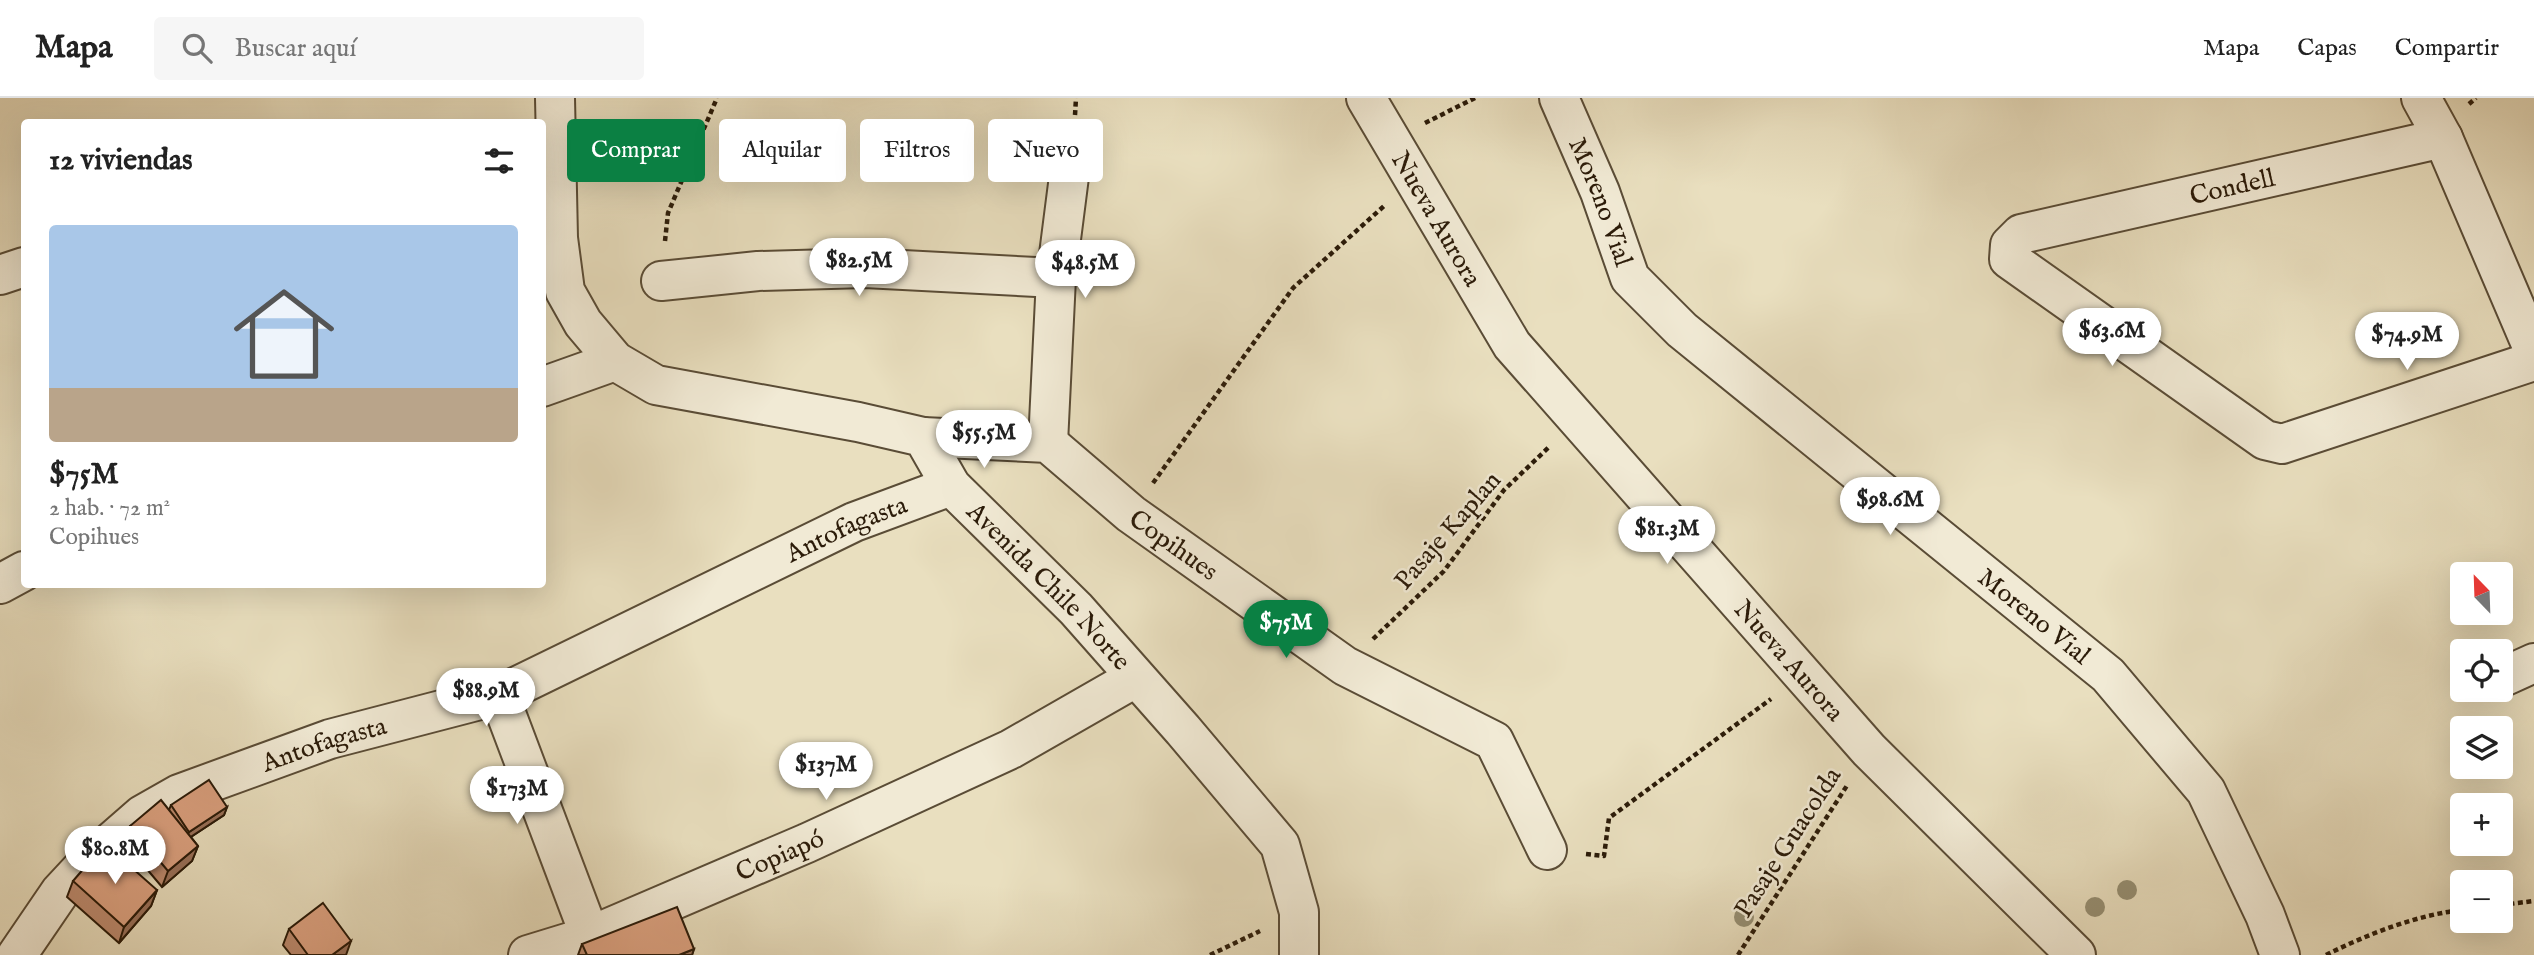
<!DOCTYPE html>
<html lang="es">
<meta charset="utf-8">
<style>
:root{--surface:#fff;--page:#f6f6f6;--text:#222;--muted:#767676;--line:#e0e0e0;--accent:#0b8043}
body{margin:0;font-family:"IM FELL English",serif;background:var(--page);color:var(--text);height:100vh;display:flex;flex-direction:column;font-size:26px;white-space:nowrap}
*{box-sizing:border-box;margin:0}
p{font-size:23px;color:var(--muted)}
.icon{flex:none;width:38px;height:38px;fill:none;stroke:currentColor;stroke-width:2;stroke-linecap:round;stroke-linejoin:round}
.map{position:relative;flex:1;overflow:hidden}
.sheet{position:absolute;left:21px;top:21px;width:525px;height:469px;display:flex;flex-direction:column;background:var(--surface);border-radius:7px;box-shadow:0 7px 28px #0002}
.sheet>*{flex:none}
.top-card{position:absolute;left:567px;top:21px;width:665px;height:63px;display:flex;gap:14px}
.needle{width:46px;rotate:337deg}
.buttons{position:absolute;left:2450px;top:464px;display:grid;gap:14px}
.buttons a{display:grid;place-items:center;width:63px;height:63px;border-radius:7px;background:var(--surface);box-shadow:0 7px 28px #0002;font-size:35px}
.price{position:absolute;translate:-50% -60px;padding:0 16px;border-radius:24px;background:#fff;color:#222;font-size:23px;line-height:46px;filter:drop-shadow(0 2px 4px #0008)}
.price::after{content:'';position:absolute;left:50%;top:42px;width:21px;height:16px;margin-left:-10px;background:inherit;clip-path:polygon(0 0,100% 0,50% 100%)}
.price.current{background:var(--accent);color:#fff}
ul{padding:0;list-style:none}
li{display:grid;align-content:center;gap:14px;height:371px;padding:0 28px}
li span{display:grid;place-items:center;height:217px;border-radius:7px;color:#555}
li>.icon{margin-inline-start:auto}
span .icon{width:126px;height:126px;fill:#fffc;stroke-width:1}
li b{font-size:30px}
h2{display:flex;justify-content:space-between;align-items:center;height:84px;padding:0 28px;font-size:30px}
.pill{padding:0 24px;border-radius:7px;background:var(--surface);box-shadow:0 7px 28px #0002;font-size:24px;line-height:63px}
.pill.current{background:var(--accent);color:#fff}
header{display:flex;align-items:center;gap:42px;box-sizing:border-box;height:98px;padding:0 35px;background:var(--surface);border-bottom:2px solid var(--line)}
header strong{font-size:33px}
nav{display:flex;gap:38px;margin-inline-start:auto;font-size:24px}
.search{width:490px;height:63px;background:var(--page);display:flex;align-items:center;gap:18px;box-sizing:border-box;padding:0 24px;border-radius:7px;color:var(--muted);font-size:26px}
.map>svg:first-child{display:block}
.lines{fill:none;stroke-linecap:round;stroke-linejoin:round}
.minor-casing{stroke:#5a4c36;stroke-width:42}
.path{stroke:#2b1b09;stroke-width:4.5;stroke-dasharray:5 3.5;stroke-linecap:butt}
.minor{stroke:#f1ead5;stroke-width:38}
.tree{fill:#968f73}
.wall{fill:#bc8a6e;stroke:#2b1b09;stroke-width:2}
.shaded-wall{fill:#99715a;stroke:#2b1b09;stroke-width:2}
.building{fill:#dba180;stroke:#2b1b09;stroke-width:2}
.labels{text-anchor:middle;stroke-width:5;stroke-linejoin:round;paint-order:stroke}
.street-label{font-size:26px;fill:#2b1b09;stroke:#f1ead5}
</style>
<header>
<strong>Mapa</strong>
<div class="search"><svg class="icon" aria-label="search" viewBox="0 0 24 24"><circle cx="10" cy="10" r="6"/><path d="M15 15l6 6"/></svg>Buscar aquí</div>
<nav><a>Mapa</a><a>Capas</a><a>Compartir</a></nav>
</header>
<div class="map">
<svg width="2534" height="857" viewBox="0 0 2534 857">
<rect width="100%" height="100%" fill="#e9dfbf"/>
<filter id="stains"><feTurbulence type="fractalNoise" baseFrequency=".00286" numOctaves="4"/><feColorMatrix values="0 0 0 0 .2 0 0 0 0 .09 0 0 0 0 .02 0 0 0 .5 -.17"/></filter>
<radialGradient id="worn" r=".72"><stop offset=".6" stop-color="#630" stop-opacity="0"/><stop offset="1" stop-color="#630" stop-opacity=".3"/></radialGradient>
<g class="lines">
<g class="minor-casing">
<g id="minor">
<path id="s1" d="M555 0 558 140 565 193 583 225 615 263 656 287 858 324 923 339 951 388 1076 511 1183 632 1280 747 1299 814V857"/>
<path id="s2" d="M1366 0 1512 247 1869 652 2076 857"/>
<path id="s3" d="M1559 0 1600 94 1630 180 1682 232 2108 577 2206 693 2265 817 2280 857"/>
<polyline points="2421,0 2443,40 2534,253"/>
<polyline points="2443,40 2021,136 2010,147 2009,161 2265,342 2282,346 2534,263"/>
<polyline points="0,177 24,169"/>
<polyline points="661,183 758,173 865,170 1056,180"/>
<polyline points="542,289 615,263"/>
<path id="s4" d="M923 339 1048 345 1131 416 1345 568 1494 643 1547 752"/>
<polyline points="1048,345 1056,180 1072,55"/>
<polyline points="0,486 24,473"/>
<polyline points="2501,580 2534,565"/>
<polyline points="499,597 590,838"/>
<path id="s5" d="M17 857 60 794 87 765 142 717 179 696 330 641 499 597 854 424 951 388"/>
<path id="s6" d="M528 857 590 838 807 745 1011 651 1135 580"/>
</g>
</g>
<g class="path">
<polyline points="2469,6 2476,0"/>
<polyline points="1075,17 1076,0"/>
<polyline points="1425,25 1475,0"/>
<polyline points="665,143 668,115 717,0"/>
<polyline points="1153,385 1293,190 1384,108"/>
<polyline points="1373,541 1444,473 1504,392 1549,349"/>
<polyline points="1586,756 1604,758 1609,720 1771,601"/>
<polyline points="2501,807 2534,803"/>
<polyline points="1210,857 1260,833"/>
<polyline points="1738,857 1848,686"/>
<path d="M2326 857C2368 836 2416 817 2462 812"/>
</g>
<use href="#minor" class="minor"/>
</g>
<g class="tree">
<circle cx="2127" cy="792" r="10"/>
<circle cx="2095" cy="809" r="10"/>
<circle cx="1744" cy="819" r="10"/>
</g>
<g class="wall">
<polygon points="171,707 227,709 224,717 191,739 198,748 192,763 162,789 124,744 130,728 169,712"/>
<polygon points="73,783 157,792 151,808 119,845 67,799"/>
<polygon points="289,831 346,857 291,857 283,847"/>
<polygon points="582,846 694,851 692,857 578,857"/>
</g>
<g class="shaded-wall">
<polygon points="227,709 224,717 186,742 189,734"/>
<polygon points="198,748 192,763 162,789 168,773"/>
<polygon points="157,792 151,808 119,845 124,829"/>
<polygon points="351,843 346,857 332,857"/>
<polygon points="694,851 692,857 679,857"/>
</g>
<g class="building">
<polygon points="209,682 227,709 189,734 171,707"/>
<polygon points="161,702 198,748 168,773 130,728"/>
<polygon points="105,746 157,792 124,829 73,783"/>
<polygon points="323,805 351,843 332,857 308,857 289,831"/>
<polygon points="677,809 694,851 679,857 587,857 582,846"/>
</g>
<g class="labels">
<g class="street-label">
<text transform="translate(2232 88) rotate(-13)" y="9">Condell</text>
<text dy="9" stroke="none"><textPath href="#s3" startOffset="112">Moreno Vial</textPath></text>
<text dy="9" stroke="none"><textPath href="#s2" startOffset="140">Nueva Aurora</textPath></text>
<text dy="9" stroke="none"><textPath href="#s5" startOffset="952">Antofagasta</textPath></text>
<text transform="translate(1447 432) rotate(-49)" y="9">Pasaje Kaplan</text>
<text dy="9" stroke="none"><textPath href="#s4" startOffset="287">Copihues</textPath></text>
<text dy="9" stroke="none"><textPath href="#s1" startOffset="796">Avenida Chile Norte</textPath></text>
<text dy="9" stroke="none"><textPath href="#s3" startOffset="721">Moreno Vial</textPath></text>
<text dy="9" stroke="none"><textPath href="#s2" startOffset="707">Nueva Aurora</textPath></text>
<text dy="9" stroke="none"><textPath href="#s5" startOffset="385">Antofagasta</textPath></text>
<text transform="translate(1787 744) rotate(-57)" y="9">Pasaje Guacolda</text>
<text dy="9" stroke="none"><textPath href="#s6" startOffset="271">Copiapó</textPath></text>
</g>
</g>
<rect width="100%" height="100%" filter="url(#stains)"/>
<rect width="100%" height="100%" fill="url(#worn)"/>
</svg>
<div class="buttons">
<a><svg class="needle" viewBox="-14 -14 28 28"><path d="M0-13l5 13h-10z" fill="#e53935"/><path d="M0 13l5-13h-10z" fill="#767676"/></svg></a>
<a><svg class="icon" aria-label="locate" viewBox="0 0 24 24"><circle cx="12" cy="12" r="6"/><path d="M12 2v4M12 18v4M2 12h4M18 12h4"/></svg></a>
<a><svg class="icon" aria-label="layers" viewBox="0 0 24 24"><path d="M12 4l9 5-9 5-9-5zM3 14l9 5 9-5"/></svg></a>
<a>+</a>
<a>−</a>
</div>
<b class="price" style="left:859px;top:200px">$82.5M</b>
<b class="price" style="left:1085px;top:202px">$48.5M</b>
<b class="price" style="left:2112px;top:270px">$63.6M</b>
<b class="price" style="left:2407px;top:274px">$74.9M</b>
<b class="price" style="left:984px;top:372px">$55.5M</b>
<b class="price" style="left:1890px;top:439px">$98.6M</b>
<b class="price" style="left:1667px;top:468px">$81.3M</b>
<b class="price current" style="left:1286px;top:562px">$75M</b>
<b class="price" style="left:486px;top:630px">$88.9M</b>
<b class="price" style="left:826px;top:704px">$137M</b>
<b class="price" style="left:517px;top:728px">$173M</b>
<b class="price" style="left:115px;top:788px">$80.8M</b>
<div class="top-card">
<a class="pill current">Comprar</a>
<a class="pill">Alquilar</a>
<a class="pill">Filtros</a>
<a class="pill">Nuevo</a>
</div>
<section class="sheet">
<h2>12 viviendas<svg class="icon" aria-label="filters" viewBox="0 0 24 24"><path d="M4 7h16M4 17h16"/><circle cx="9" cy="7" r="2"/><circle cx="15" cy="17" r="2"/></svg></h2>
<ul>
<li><span style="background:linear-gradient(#a9c7e8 75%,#b9a48a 0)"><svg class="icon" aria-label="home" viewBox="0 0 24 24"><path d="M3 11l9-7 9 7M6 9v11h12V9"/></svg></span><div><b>$75M</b><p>2 hab. · 72 m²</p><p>Copihues</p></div></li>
</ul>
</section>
</div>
